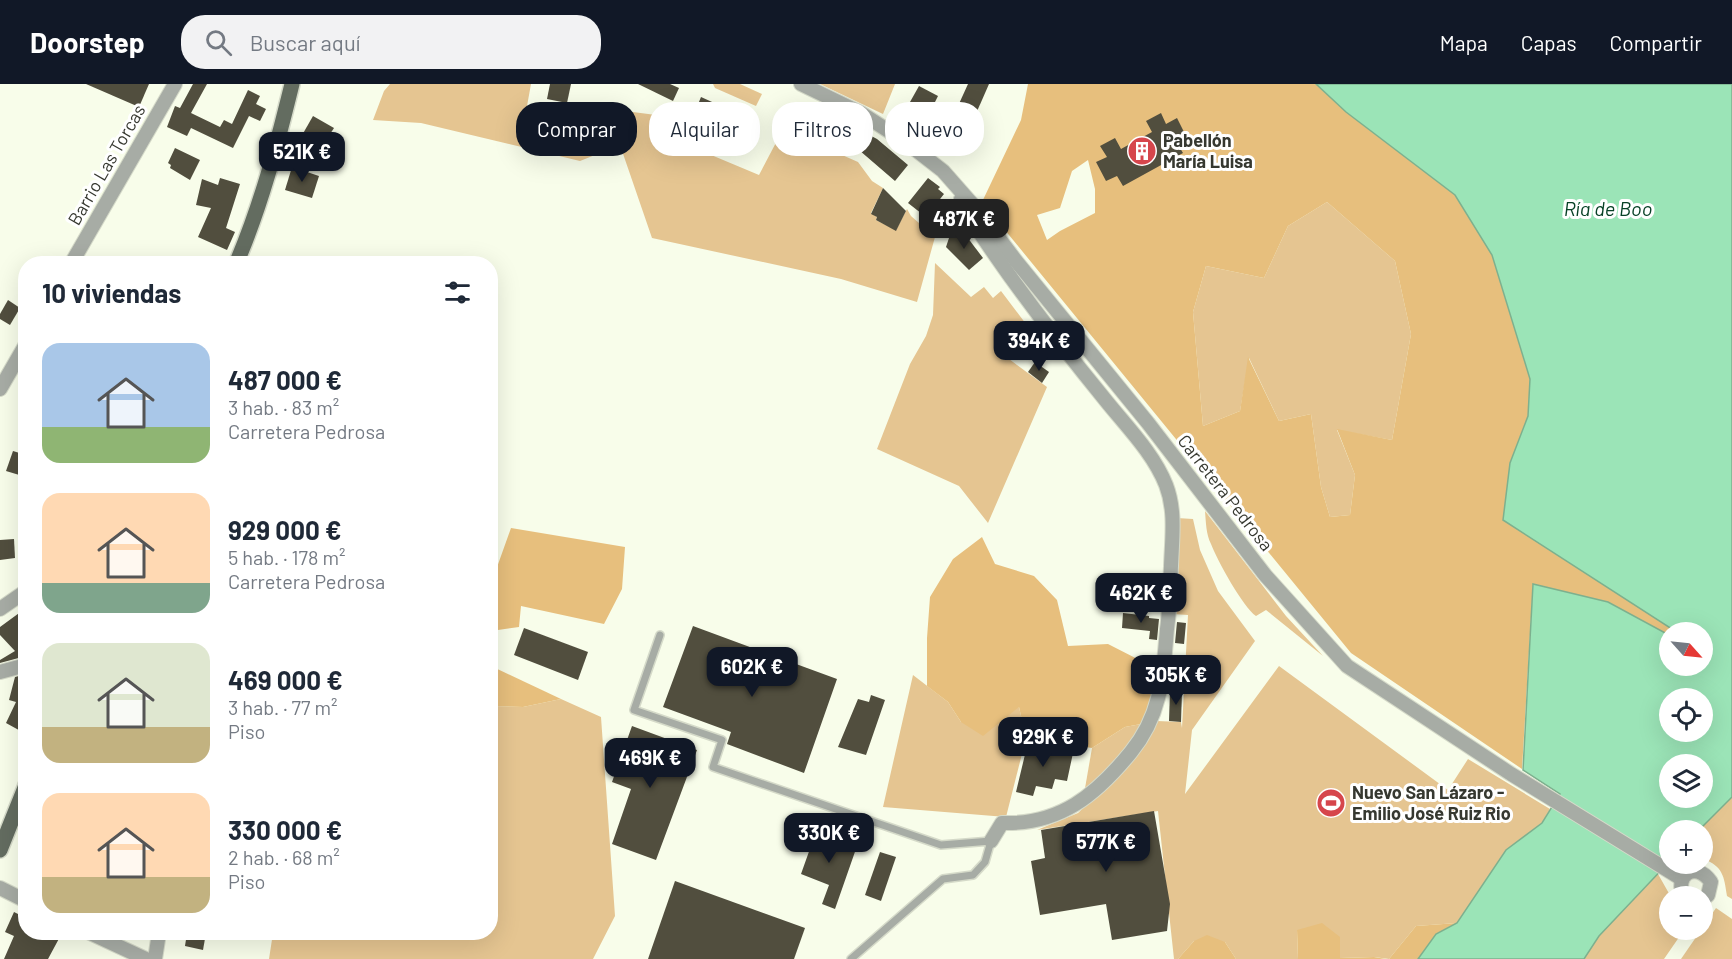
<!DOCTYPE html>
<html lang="es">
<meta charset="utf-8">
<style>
:root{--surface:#fff;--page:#f2f2f3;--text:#1f2937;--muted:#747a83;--accent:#111827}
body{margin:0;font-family:Barlow,sans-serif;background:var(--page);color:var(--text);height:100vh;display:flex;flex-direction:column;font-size:22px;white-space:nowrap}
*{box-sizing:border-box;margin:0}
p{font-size:20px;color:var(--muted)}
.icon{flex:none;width:33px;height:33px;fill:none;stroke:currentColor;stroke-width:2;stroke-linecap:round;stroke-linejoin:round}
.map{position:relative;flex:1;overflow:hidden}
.sheet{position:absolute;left:18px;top:172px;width:480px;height:684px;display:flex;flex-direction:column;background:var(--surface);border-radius:24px;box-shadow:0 6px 24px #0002}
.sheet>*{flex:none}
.top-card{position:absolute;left:516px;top:18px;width:570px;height:54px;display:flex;gap:12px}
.needle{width:39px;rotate:117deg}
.controls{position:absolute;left:1659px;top:538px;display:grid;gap:12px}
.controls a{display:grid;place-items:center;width:54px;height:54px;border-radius:50%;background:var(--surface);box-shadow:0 6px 24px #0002;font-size:30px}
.price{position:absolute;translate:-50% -51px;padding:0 14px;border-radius:12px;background:var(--accent);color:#fff;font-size:20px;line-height:39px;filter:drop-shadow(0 2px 3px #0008)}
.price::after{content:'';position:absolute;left:50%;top:36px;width:18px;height:14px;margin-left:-9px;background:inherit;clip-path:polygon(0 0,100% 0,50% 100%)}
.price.selected{background:#222;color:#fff}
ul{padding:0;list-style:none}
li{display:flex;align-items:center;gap:18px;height:150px;padding:0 24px}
li span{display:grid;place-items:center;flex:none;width:168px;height:120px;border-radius:18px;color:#555}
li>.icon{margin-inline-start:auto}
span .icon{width:72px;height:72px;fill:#fffc;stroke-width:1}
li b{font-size:26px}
h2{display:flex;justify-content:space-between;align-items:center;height:72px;padding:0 24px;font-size:26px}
.pill{padding:0 21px;border-radius:24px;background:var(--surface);box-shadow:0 6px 24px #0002;font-size:21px;line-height:54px}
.pill.selected{background:var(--accent);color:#fff}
header{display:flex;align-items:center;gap:36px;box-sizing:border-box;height:84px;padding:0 30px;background:var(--accent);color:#fff}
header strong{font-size:28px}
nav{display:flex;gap:33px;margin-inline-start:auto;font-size:21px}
.search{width:420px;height:54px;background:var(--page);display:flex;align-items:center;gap:15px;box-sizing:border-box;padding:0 21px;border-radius:24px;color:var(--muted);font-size:22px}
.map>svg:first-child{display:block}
.green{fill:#e5c591}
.forest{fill:#e7bf7d;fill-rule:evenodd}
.water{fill:#9be4b7;stroke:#7db08e;stroke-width:1.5;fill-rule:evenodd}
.building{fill:#514e3e}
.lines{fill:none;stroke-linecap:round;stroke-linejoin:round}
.service-casing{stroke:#d5dac9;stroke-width:10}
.minor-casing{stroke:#d5dac9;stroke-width:16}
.primary-casing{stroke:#d5dac9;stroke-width:18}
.service{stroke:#a7aca5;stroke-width:7}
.minor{stroke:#a7aca5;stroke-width:14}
.primary{stroke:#636c60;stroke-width:15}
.labels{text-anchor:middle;stroke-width:6;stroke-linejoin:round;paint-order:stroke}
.poi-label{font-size:18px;font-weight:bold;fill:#363830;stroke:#fff;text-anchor:start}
.street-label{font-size:18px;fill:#363830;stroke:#fff}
.water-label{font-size:20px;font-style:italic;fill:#074126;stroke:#fff}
</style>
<header>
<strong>Doorstep</strong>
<div class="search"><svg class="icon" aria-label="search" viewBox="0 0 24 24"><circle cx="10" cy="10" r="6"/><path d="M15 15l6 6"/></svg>Buscar aquí</div>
<nav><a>Mapa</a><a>Capas</a><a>Compartir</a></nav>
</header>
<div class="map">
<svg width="1732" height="875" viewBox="0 0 1732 875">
<rect width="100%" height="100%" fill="#f8fdea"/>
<g class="green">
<polygon points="390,0 531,0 527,22 597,44 602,24 679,34 673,55 759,91 780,51 824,63 858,78 872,97 883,104 871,129 877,133 876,136 896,146 907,125 911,132 935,153 917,218 841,195 652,154 620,61 580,77 421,39 373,36 384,7"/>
<polygon points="713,0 740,0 762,10 756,22 715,4"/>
<polygon points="820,0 895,0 883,30"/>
<polygon points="1327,118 1395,177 1411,250 1392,356 1337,346 1355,391 1350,431 1330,433 1321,403 1311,330 1279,337 1249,274 1240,327 1203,342 1193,228 1206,182 1264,194 1288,142"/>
<polygon points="935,179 971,213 984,203 993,214 1001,207 1026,240 1016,254 1009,275 1047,303 988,439 959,402 877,365 910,280 926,252 933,231"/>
<path d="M1205 427 1286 532 1323 572 1266 526 1256 532C1243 523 1217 476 1211 460 1206 450 1206 439 1205 427Z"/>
<polygon points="1177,434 1193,435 1200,466 1218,507 1255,557 1192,646 1185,710 1279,582 1448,706 1468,675 1550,725 1542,739 1506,766 1457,839 1416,842 1389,875 1374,873 1340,874 1297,846 1298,875 1236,875 1225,858 1194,857 1178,875 1174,875 1158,727 1037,746 1078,729 1124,685 1144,662 1157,637 1181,638 1182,644 1188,531 1172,530"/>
<polygon points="913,591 948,618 961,638 1019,623 1026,654 1006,733 883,723"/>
<polygon points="561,615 601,633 615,832 593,875 269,875 273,849 490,849 491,622 523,623"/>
<polygon points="1141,640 1126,670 1084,710 1092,664 1125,643"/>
<path d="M1732 713V815L1727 812C1724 792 1723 782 1703 775L1702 747H1698Z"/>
<polygon points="1658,790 1671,813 1670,846 1684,846 1664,875 1584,875 1599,852"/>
<polygon points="1716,824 1732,835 1732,875 1681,875"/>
</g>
<g class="forest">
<path d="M1028 0H1316L1346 28 1455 111 1492 171 1530 295 1528 332 1510 379 1678 549H1670L1669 551 1608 518 1533 500 1522 685 1351 569 982 118 1021 36ZM1088 76 1095 105V129L1060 147 1047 156 1037 131 1060 124 1072 87ZM1327 118 1395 177 1411 250 1392 356 1337 345 1355 391 1350 431 1330 433 1321 403 1311 330 1279 337 1248 273 1240 327 1203 342 1193 228 1206 182 1264 194 1288 142Z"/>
<polygon points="511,444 625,463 622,505 604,540 521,522 519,543 491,547 491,500"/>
<polygon points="982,453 995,480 1034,492 1057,516 1068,562 1108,560 1155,584 1155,612 1141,640 1125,643 1092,664 1026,654 1019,623 983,652 961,638 948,618 927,602 927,554 930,513 953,475"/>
<polygon points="491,582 561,615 523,623 491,622"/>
<polygon points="1322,839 1340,853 1340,874 1374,873 1386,875 1298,875 1297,846"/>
<polygon points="1457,839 1436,850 1418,875 1389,875 1416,842"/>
<polygon points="1207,851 1225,858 1236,875 1178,875 1194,857"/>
</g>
<path class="water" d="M1316 0H1732V713L1698 747H1670L1669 778 1599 852 1584 875H1418L1436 850 1457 839 1506 766 1542 739 1560 710 1523 686 1533 500 1608 518 1669 551 1670 582H1702V549H1678L1503 436 1510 379 1528 332 1530 295 1492 171 1455 111 1346 28ZM1670 615H1702V648H1670ZM1670 681H1702V714H1670Z"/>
<g class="building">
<polygon points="86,0 149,0 139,23"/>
<polygon points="193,0 207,0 191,29 220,43 224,36 232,40 248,6 260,12 256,20 266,25 260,37 249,32 233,64 191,44 187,52 167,43 175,22 180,24"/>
<polygon points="550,0 571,0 567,19 547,15"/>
<polygon points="638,0 670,0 679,4 673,17"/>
<polygon points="968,0 989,0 971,41 953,33"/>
<polygon points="919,2 938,12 930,28 910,18"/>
<polygon points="701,13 721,22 722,20 731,27 755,36 754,41 758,43 750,64 707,48 705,52 699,50 698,52 687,47"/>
<polygon points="1161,29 1166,40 1177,34 1187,54 1177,59 1183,69 1123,102 1117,92 1106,97 1096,78 1107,73 1100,62 1115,54 1121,65 1152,48 1146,37"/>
<polygon points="313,32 334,44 321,64 301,53"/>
<polygon points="845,38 877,55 908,81 895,97 859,66 858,68 841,57 844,53 837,49"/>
<polygon points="175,64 200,76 190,96 170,84 171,81 168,79"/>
<polygon points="292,83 319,92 312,114 285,106"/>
<polygon points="220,94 240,100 226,144 235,148 227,166 198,153 211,124 196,121 202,95 218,101"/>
<polygon points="928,94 940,103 938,105 944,110 926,133 908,119"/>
<polygon points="883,104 906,127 896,147 876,136 877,133 871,130"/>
<polygon points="961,145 983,174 969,186 946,163 949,154"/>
<polygon points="8,216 20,224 10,241 0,235 0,230"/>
<polygon points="1035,278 1049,288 1042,299 1028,288"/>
<polygon points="13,367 26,371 26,393 6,387"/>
<polygon points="14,455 15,474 0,476 0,456"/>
<polygon points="26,524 26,572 0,579 0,576 15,567 0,551 0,543"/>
<polygon points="1123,529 1149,532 1149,534 1159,535 1157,556 1149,555 1150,547 1122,544"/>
<polygon points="1177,538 1186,539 1184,560 1175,559"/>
<polygon points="693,542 837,595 804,689 727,660 731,648 663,623"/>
<polygon points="524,544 588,568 578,596 514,571"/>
<polygon points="26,590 26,650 6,639 16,618 9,616 15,593"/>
<polygon points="1170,607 1182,608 1181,638 1169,637"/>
<polygon points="871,611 885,616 866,671 838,663 858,615 869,618"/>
<polygon points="632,642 697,666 656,776 612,760 631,705 612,698"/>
<polygon points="1028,658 1073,669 1067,697 1055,695 1052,705 1036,702 1033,712 1016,708"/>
<polygon points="1154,727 1170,820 1167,847 1112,856 1106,820 1040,831 1031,777 1045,774 1041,746"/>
<polygon points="817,745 857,762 835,825 822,820 829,801 801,790"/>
<polygon points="880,768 896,773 881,817 865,811"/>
<polygon points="675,797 805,844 794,875 648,875"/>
<polygon points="26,826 26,849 62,849 48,875 4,875 14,852 5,848 14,828 22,832"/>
<polygon points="187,849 206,849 203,866 185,862"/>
</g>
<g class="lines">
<g class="service-casing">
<polyline id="service" points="660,551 634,626 722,656 713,683 941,761 991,757 985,778 973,791 943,795 851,875"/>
</g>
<g class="minor-casing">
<g id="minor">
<polyline points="801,0 861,29 907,59 943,87 980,129 1016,177 1148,339 1265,491 1347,582 1511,690 1682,795"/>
<path d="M961 115C975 144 993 168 1012 195 1041 235 1071 274 1103 313 1125 341 1153 368 1166 401 1176 427 1172 454 1171 482 1170 503 1170 524 1167 545 1163 591 1162 630 1131 668 1096 711 1060 741 1002 739L991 757"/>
<polyline points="71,180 175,0"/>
<polyline points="0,305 26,260"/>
<polyline points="0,525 26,507"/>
<polyline points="0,588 26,581"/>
<polyline points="0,804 26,817"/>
<path d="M1685 813C1672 793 1695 775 1711 798L1708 811 1702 816"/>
<polyline points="90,849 146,875"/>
<polyline points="155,875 159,849"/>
</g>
</g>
<g class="primary-casing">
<g id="primary">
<path d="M236 180C261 122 277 61 292 0"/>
<polyline points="0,766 26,701"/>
</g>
</g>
<use href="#service" class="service"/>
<use href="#minor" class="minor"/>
<use href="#primary" class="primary"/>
</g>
<defs>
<g id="building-disc" transform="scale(1.5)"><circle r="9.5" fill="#d6464c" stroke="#fff"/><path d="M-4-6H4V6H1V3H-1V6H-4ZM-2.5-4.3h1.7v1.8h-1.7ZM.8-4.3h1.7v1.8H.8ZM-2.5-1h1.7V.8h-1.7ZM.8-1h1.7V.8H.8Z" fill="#fff"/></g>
<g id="stadium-disc" transform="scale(1.5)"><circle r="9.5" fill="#d6464c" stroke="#fff"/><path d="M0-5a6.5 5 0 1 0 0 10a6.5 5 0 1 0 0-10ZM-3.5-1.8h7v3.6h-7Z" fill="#fff"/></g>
</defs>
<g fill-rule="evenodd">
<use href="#building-disc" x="1142" y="67"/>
<use href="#stadium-disc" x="1331" y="719"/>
</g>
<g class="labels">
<g class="poi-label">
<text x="1163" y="63">Pabellón<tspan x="1163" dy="21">María Luisa</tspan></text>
<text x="1352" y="715">Nuevo San Lázaro -<tspan x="1352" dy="21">Emilio José Ruiz Rio</tspan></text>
</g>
<g class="street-label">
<text transform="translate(107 81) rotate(-60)" y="6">Barrio Las Torcas</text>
<text transform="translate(1225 409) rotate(52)" y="6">Carretera Pedrosa</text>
</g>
<g class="water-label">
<text x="1608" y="132">Ría de Boo</text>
</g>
</g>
</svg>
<div class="controls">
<a><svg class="needle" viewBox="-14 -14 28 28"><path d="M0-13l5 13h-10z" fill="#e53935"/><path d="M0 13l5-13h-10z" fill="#747a83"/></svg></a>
<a><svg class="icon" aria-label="locate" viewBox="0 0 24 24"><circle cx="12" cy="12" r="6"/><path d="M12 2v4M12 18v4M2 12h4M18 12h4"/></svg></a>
<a><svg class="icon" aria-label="layers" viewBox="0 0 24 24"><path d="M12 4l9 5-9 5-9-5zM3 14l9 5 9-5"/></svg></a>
<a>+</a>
<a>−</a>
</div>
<b class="price" style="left:302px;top:99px">521K €</b>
<b class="price selected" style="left:964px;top:166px">487K €</b>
<b class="price" style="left:1039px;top:288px">394K €</b>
<b class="price" style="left:1141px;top:540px">462K €</b>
<b class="price" style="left:752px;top:614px">602K €</b>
<b class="price" style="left:1176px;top:622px">305K €</b>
<b class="price" style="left:1043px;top:684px">929K €</b>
<b class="price" style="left:650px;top:705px">469K €</b>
<b class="price" style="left:829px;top:780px">330K €</b>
<b class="price" style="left:1106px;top:789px">577K €</b>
<div class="top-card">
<a class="pill selected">Comprar</a>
<a class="pill">Alquilar</a>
<a class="pill">Filtros</a>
<a class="pill">Nuevo</a>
</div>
<section class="sheet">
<h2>10 viviendas<svg class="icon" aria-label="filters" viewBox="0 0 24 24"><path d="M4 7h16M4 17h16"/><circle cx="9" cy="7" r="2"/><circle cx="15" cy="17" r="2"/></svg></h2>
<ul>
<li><span style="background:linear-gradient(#a9c7e8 70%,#8fb573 0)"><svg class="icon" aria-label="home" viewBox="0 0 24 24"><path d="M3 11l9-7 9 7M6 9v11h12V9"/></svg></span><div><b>487 000 €</b><p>3 hab. · 83 m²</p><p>Carretera Pedrosa</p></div></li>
<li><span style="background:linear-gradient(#ffd9b3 75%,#7fa58c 0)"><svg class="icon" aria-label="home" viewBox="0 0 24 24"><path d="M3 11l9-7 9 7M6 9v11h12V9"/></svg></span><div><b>929 000 €</b><p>5 hab. · 178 m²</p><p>Carretera Pedrosa</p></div></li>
<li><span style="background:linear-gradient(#dfe7d0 70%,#c2b280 0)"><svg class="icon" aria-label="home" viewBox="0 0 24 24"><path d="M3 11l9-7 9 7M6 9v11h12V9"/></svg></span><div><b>469 000 €</b><p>3 hab. · 77 m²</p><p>Piso</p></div></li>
<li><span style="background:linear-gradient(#ffd9b3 70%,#c2b280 0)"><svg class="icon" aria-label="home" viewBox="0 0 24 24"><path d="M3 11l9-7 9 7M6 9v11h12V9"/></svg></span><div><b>330 000 €</b><p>2 hab. · 68 m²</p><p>Piso</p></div></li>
</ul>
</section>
</div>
